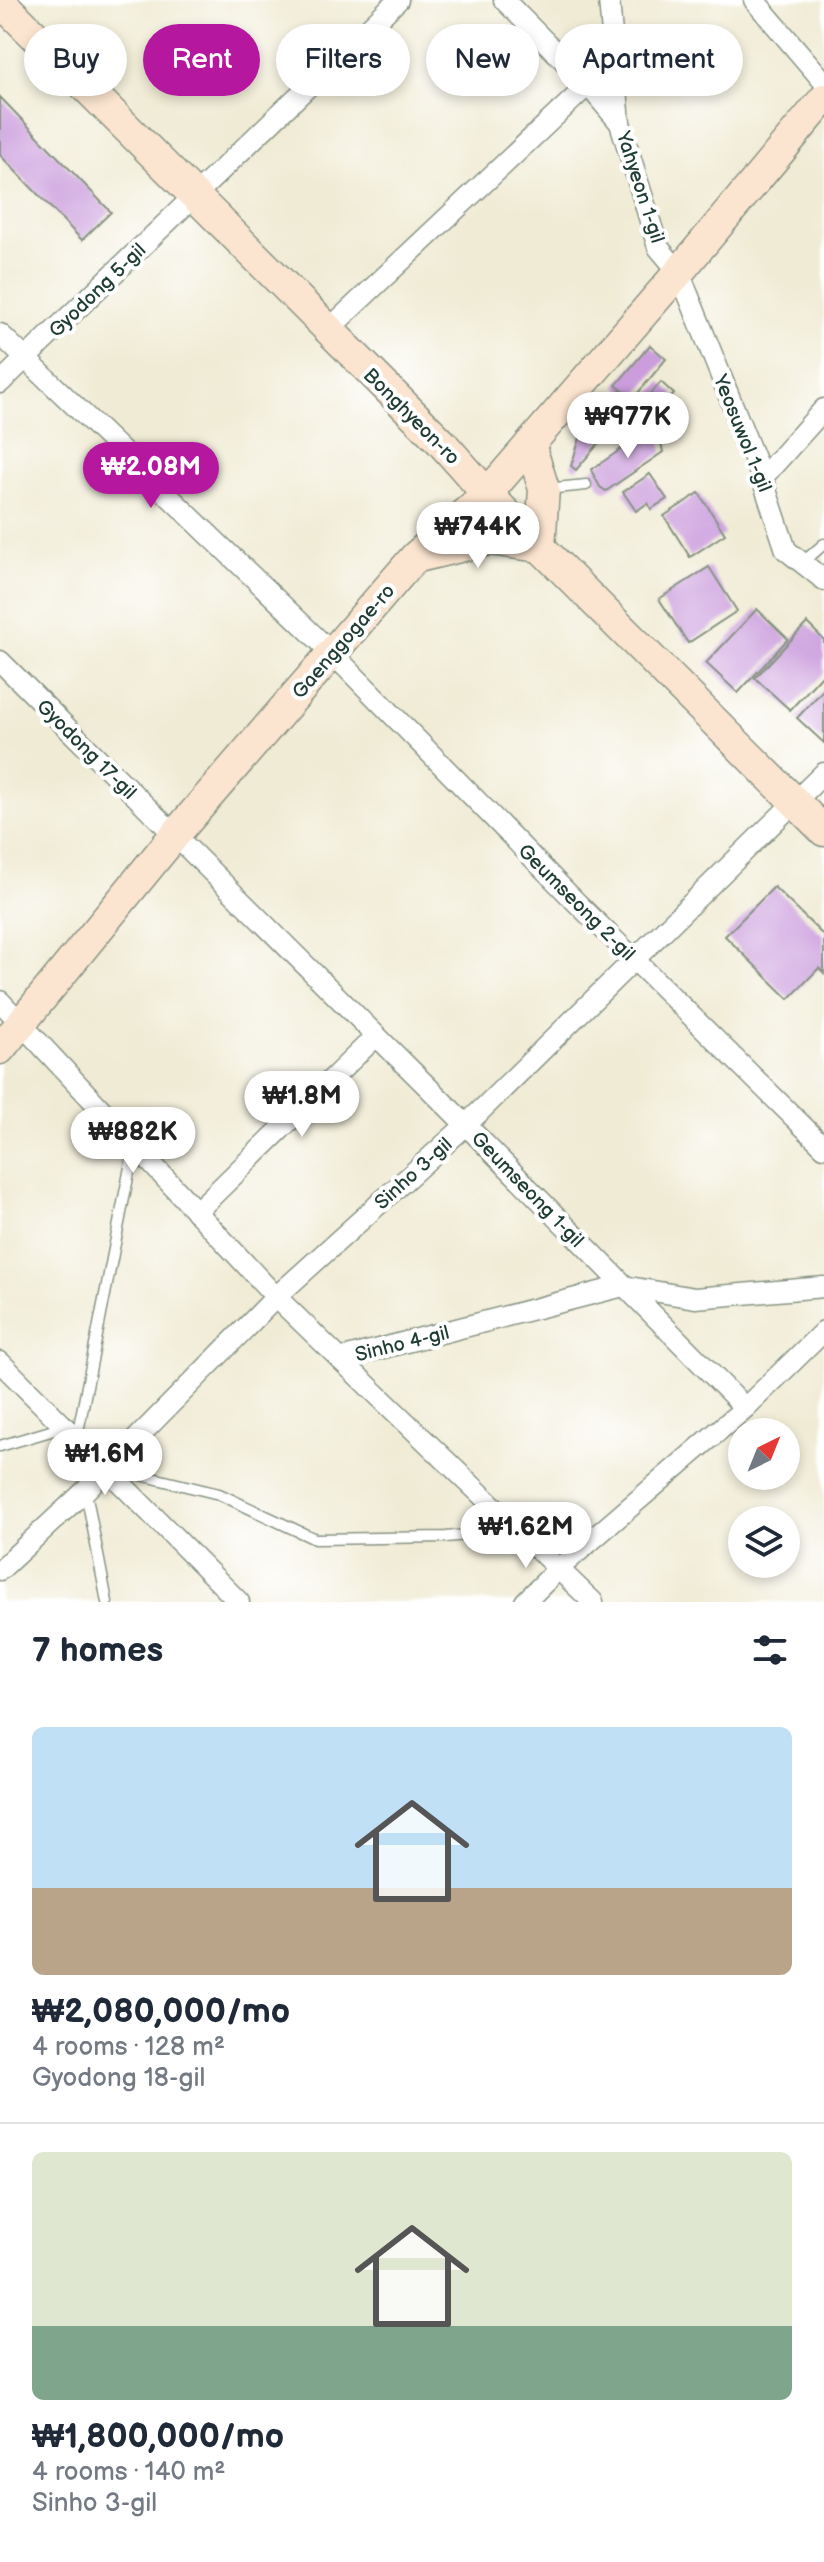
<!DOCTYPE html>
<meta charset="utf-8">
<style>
:root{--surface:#fff;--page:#f2f2f3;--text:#1f2937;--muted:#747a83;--line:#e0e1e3;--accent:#b5179e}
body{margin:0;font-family:"Balsamiq Sans",sans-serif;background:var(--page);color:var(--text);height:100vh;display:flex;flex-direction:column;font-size:30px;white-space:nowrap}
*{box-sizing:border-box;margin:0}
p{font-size:26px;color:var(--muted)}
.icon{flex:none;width:44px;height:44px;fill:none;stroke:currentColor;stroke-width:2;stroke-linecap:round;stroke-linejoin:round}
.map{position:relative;height:1602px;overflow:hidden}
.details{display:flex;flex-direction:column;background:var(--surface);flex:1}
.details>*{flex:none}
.hud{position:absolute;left:24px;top:24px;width:776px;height:72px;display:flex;gap:16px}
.needle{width:52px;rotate:43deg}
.buttons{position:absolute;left:728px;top:1418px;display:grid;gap:16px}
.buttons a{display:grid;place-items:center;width:72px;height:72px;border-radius:50%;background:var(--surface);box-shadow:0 4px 12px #0003;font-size:40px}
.price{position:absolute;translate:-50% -68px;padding:0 18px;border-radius:28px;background:#fff;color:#222;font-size:26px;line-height:52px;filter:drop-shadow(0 2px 4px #0008)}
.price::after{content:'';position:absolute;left:50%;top:48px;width:24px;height:18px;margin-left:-12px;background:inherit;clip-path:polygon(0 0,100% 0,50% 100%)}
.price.active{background:var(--accent);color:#fff}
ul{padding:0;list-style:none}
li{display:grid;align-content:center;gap:16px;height:424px;padding:0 32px}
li+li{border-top:2px solid var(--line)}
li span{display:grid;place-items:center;height:248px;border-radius:12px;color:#555}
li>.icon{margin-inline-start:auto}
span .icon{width:144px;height:144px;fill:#fffc;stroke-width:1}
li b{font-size:34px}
h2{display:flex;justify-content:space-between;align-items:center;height:96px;padding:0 32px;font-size:34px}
.tag{padding:0 28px;border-radius:36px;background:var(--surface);box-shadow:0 4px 12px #0003;font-size:28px;line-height:72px}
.tag.active{background:var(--accent);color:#fff}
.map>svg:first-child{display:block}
.building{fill:#cb9ddd}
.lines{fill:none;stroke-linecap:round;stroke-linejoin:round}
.lane-casing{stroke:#889484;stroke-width:13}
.street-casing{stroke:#889484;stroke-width:23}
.secondary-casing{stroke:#889484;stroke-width:33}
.lane{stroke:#fff;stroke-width:10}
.street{stroke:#fff;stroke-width:20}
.secondary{stroke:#fce5d0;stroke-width:30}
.labels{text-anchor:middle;stroke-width:8;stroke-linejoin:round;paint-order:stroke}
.street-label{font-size:20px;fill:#1f3d34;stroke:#fff}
</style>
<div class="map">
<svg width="824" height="1602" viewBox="0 0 824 1602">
<rect width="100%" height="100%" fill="#fff"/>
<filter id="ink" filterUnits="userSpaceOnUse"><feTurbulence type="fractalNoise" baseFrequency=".0125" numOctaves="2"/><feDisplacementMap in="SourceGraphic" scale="16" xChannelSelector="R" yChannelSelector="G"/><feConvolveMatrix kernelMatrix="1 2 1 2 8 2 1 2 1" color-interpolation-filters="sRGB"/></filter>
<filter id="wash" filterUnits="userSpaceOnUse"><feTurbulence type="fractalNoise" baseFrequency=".006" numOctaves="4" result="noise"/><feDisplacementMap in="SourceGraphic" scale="32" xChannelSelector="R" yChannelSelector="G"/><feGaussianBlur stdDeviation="1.8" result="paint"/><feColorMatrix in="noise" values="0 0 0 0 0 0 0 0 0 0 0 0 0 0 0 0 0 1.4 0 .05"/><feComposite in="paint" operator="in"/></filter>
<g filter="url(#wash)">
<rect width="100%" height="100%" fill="#f0ebd4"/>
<g id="blocks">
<g class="building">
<polygon points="0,97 111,212 82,240 0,155"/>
<polygon points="650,345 666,359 633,399 616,385"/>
<polygon points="661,382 674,394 645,428 632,416"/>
<polygon points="620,391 636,405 622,422 606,408"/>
<polygon points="603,409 617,422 576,470 571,466 581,435"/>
<polygon points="649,430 660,438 663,452 606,491 600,487 591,470"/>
<polygon points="650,474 667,499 651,509 648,503 636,511 623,492"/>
<polygon points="699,493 725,534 690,557 664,516"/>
<polygon points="709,567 737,611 688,643 659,599"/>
<polygon points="757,609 788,639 738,693 706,663"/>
<polygon points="807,623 824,640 824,673 790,710 755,678"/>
<polygon points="824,689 824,743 797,718"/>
<polygon points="774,887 822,934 824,932 824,973 819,968 789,999 725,936"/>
</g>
</g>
</g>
<g filter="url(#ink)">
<use href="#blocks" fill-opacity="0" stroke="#889484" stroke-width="2"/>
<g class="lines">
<g class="lane-casing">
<g id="lane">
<polyline points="546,489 586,485"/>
<polyline points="802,563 824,544"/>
<polyline points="77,1437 134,1147"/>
<polyline points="0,1446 64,1427"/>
<polyline points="112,1468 219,1494 315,1539 446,1537 518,1530"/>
<polyline points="86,1492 107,1602"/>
</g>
</g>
<g class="street-casing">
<g id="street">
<polyline points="504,0 588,85 620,123"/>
<polyline points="609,0 620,123 658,247 679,272 762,478 786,550 824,580"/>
<polyline points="754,0 824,82"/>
<polyline points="327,331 588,85"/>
<polyline points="0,334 333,654 576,902 824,1147"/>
<polyline points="0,383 398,0"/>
<polyline points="762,478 824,409"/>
<polyline points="0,661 466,1125 745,1408"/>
<polyline points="0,1001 276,1297 340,1359 623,1286 695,1298 824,1287"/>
<polyline points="196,1212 376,1036"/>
<polyline points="340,1359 593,1602"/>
<polyline points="0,1362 239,1602"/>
<polyline points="0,1570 86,1490 276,1297 466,1125 824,773"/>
<polyline points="525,1602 558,1569 745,1408 824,1331"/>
</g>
</g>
<g class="secondary-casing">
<g id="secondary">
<polyline points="0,1 441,442 487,494 824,831"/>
<polyline points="418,557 489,540 540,547 544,489 530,444"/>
<polyline points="0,1049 174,836 415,557 487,494 679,272 824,99"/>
</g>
</g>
<use href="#lane" class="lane"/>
<use href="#street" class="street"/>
<use href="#secondary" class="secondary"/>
</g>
</g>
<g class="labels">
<g class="street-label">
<text transform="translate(641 187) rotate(72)" y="7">Yahyeon 1-gil</text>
<text transform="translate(97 290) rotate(-44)" y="7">Gyodong 5-gil</text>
<text transform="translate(412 416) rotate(45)" y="7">Bonghyeon-ro</text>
<text transform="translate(743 433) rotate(68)" y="7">Yeosuwol 1-gil</text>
<text transform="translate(343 641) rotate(-49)" y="7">Gaenggogae-ro</text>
<text transform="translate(87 749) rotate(45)" y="7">Gyodong 17-gil</text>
<text transform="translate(577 902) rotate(45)" y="7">Geumseong 2-gil</text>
<text transform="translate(413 1173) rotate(-42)" y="7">Sinho 3-gil</text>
<text transform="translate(528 1189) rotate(46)" y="7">Geumseong 1-gil</text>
<text transform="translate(402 1343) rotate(-14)" y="7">Sinho 4-gil</text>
</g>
</g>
</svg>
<div class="buttons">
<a><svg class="needle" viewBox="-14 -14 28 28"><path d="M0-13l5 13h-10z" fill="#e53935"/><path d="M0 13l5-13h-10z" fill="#747a83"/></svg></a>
<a><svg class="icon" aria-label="layers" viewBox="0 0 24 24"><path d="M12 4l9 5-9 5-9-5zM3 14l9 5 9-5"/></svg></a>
</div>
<b class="price" style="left:628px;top:460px">₩977K</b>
<b class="price active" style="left:151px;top:510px">₩2.08M</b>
<b class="price" style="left:478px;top:570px">₩744K</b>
<b class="price" style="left:302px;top:1139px">₩1.8M</b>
<b class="price" style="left:133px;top:1175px">₩882K</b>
<b class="price" style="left:105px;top:1497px">₩1.6M</b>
<b class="price" style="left:526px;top:1570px">₩1.62M</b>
<div class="hud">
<a class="tag">Buy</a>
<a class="tag active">Rent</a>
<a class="tag">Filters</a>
<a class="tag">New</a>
<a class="tag">Apartment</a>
</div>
</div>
<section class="details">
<h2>7 homes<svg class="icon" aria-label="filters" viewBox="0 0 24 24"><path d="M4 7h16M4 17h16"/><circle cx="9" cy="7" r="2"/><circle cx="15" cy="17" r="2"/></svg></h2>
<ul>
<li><span style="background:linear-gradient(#bfe0f5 65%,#b9a48a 0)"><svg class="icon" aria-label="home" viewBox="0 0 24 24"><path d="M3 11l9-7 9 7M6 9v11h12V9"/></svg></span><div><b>₩2,080,000/mo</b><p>4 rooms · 128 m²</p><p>Gyodong 18-gil</p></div></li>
<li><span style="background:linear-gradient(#dfe7d0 70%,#7fa58c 0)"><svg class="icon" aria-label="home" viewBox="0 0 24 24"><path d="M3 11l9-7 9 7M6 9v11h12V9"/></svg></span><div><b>₩1,800,000/mo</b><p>4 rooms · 140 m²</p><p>Sinho 3-gil</p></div></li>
</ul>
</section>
